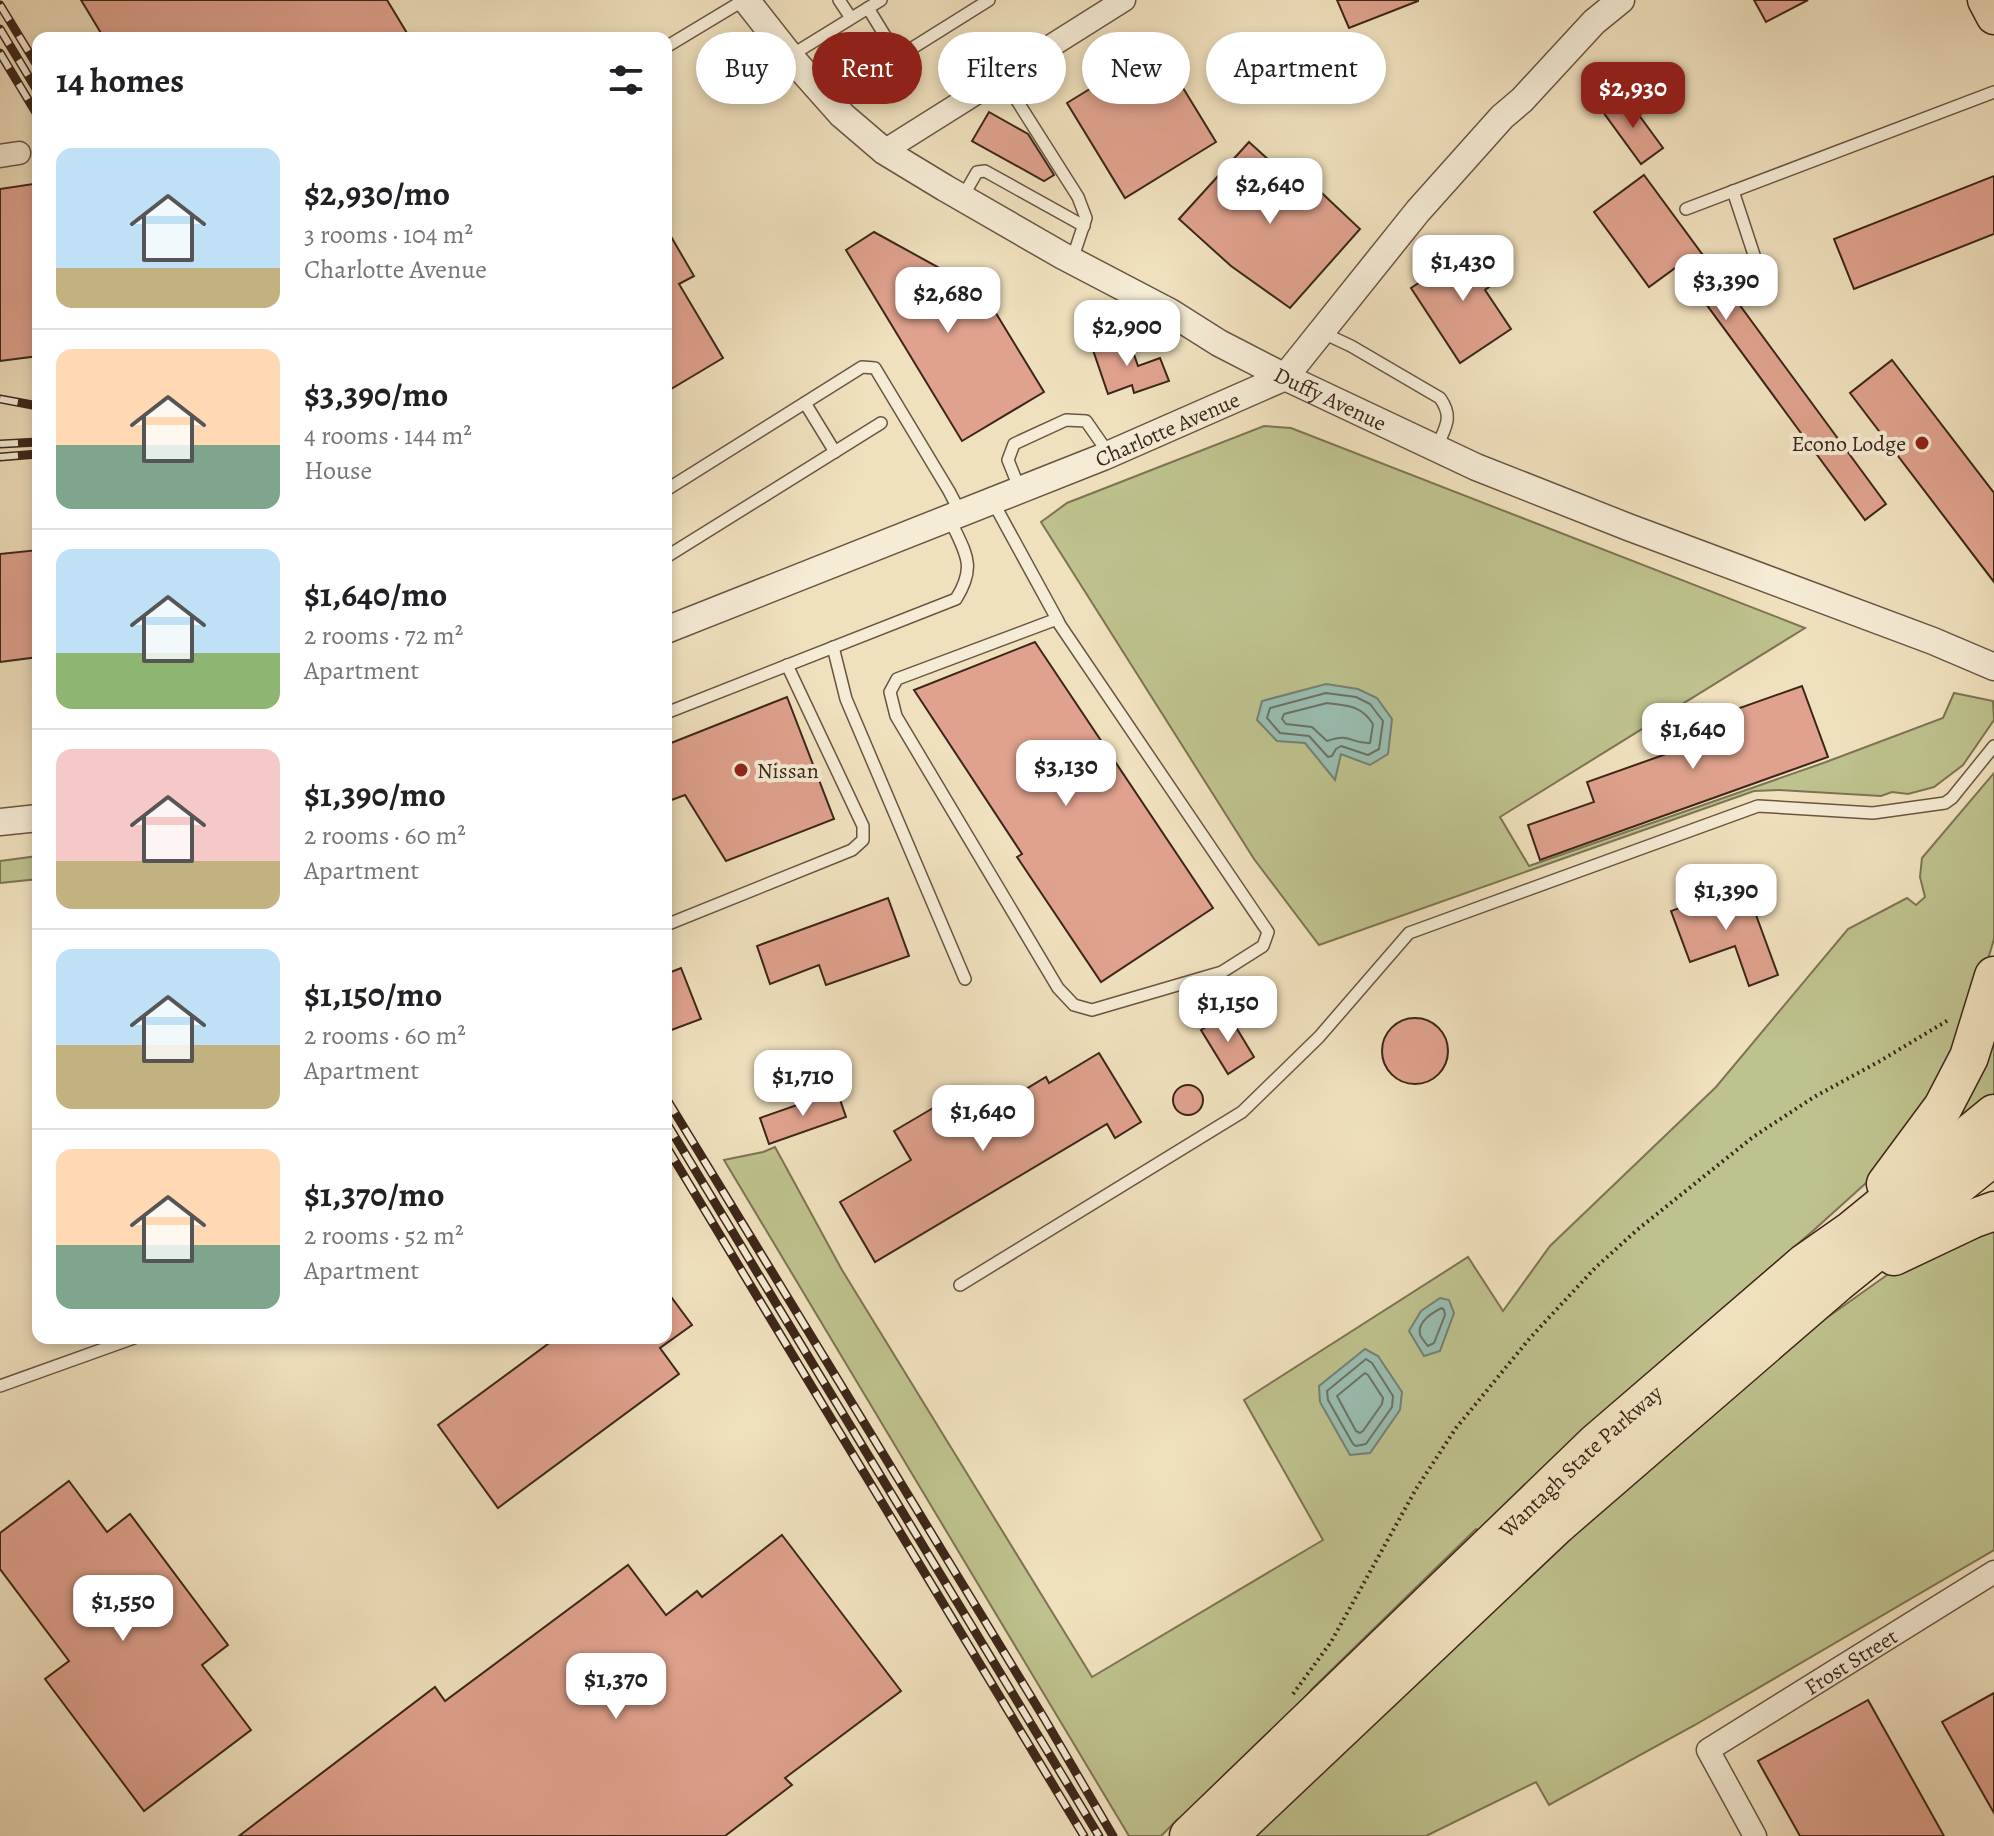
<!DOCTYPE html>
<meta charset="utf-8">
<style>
:root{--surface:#fff;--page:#f2f2f2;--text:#202124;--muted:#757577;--line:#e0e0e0;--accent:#8f2418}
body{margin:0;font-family:Alegreya,serif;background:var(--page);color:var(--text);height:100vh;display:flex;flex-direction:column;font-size:30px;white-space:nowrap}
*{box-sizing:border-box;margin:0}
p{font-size:26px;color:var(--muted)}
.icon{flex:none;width:44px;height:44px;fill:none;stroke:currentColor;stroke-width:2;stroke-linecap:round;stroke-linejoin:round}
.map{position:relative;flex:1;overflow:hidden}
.side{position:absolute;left:32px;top:32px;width:640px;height:1312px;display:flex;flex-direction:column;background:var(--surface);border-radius:16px;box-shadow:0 4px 12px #0003}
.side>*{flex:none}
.hud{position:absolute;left:696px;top:32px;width:760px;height:72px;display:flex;gap:16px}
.price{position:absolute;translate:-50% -68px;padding:0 18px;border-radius:16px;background:#fff;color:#222;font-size:26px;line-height:52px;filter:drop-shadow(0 2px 4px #0008)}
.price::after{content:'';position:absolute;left:50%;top:48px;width:24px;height:18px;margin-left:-12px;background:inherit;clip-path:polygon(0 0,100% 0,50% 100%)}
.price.selected{background:var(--accent);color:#fff}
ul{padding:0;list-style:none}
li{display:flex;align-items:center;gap:24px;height:200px;padding:0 24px}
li+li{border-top:2px solid var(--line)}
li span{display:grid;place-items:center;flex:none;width:224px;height:160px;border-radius:16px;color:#555}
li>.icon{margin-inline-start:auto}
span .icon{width:96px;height:96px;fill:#fffc;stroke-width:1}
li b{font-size:34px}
h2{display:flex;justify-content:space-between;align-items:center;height:96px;padding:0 24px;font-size:34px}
.chip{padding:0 28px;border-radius:36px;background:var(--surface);box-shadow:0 4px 12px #0003;font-size:28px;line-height:72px}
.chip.selected{background:var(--accent);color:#fff}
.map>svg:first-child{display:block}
.green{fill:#bec28e;stroke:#7d7454;stroke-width:2}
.water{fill:#9abeb1;stroke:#748174;stroke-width:2}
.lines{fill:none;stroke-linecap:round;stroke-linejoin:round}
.shore{stroke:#6b7265;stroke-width:2}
.building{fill:#e0a28e;stroke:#3c2619;stroke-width:2}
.service-casing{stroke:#695542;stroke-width:14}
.minor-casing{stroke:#695542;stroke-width:25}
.tertiary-casing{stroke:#695542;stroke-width:29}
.primary-casing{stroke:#3c2619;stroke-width:37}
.motorway-casing{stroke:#3c2619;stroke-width:41}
.path{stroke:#3c2619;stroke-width:4;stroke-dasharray:2 4;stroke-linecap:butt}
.service{stroke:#f5ecd5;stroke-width:11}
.minor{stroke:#f5ecd5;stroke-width:22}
.tertiary{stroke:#f5ecd5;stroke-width:26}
.primary{stroke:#f0e1be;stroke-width:34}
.motorway{stroke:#f0e1be;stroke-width:38}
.rail-casing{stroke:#3c2619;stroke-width:9}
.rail{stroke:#f5ecd5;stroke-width:6;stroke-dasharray:18;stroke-linecap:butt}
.poi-dot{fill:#8f2418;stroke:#f5ecd5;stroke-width:3}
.labels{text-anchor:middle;stroke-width:8;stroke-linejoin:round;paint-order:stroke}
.street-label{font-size:22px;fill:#3c2619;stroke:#f5ecd5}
.poi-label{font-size:22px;fill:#3c2619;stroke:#f5ecd5;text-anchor:end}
</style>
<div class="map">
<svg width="1994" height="1836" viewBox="0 0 1994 1836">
<rect width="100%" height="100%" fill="#f0e1be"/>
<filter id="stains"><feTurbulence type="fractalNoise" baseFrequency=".0025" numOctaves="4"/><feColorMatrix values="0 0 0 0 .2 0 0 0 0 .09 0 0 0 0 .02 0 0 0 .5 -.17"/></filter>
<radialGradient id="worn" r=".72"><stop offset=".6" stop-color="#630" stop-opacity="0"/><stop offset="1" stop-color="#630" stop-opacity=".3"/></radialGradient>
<g class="green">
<polygon points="1264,426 1291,428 1805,628 1500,817 1529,866 1826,762 1943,718 1954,693 1993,701 1994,720 1963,765 1934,787 1908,794 1892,792 1881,796 1779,790 1754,791 1319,945 1254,859 1041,522 1067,503"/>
<polygon points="1994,773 1994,939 1968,1027 1945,1078 1876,1174 1815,1229 1622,1396 1487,1534 1476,1529 1312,1689 1280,1730 1184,1822 1178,1819 1161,1836 1129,1836 724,1160 763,1152 775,1147 842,1270 1092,1677 1323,1540 1244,1400 1468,1257 1503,1311 1550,1246 1716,1087 1848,929 1907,898 1916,905 1925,897 1920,877 1922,858"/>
<polygon points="38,856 38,879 0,883 0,861"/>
<polygon points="1994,1020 1994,1096 1933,1144"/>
<polygon points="1994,1222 1994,1550 1695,1725 1549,1805 1536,1782 1426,1836 1253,1836 1521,1581 1811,1329 1887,1275 1970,1231"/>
</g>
<g class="water">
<polygon points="1326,684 1358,689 1377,698 1392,719 1388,754 1370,765 1341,754 1335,780 1305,743 1277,741 1257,720 1262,701"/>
<polygon points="1440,1298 1449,1300 1454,1313 1440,1351 1424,1356 1409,1331 1421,1311"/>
<polygon points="1365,1349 1378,1356 1402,1392 1400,1410 1370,1453 1350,1455 1320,1402 1319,1386"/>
</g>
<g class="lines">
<g class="shore">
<polygon points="1326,693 1356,697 1370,704 1383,721 1379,749 1368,755 1341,746 1336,749 1332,756 1328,757 1309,736 1280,733 1267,718 1270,708"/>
<path d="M1327 703C1348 706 1361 705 1373 724L1370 743C1350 744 1352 732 1327 741L1312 727 1286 724 1282 719 1284 714Z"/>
<path d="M1442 1308 1444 1310 1445 1315 1434 1343 1428 1346C1426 1344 1420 1336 1420 1334 1417 1322 1433 1312 1442 1308Z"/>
<polygon points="1366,1359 1372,1363 1393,1396 1392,1407 1366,1444 1356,1446 1353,1444 1328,1400 1327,1391"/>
<polygon points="1365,1373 1368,1375 1383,1398 1382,1404 1363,1431 1360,1433 1356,1431 1337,1396"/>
</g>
</g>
<g class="building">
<polygon points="81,0 387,0 410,38 104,38"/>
<polygon points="1337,0 1418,0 1418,1 1349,28"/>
<polygon points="1754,0 1808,0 1766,22"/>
<polygon points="1158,47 1216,142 1125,198 1067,103"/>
<polygon points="1625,96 1663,148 1641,164 1603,112"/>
<polygon points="989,112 1028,134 1054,175 1044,181 972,141"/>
<polygon points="1249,142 1301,189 1309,181 1360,229 1290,308 1231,266 1179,219"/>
<polygon points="1644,175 1886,504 1865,520 1678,266 1649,287 1594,212"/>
<polygon points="1994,176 1994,234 1854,289 1834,239"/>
<polygon points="33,184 38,192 38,356 0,361 0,189"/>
<polygon points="666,228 694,276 679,284 723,358 666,392"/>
<polygon points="874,232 983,292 1044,392 962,441 846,250"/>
<polygon points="1478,244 1500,279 1485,290 1511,329 1460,363 1411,288"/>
<polygon points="1128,337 1138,366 1160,358 1169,381 1134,393 1132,385 1108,394 1093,350"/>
<polygon points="1892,360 1994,493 1994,582 1850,393"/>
<polygon points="38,550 38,657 0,662 0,554"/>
<polygon points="1035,642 1213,908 1101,982 1017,857 1022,854 914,690"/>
<polygon points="1802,686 1828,757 1540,860 1528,825 1594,802 1587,782 1689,746 1683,728"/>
<polygon points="787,697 834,819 726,861 685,795 666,802 666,745"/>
<polygon points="1745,885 1778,975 1749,986 1735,946 1690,962 1671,911"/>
<polygon points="888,898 909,956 826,985 819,965 770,984 757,946"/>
<polygon points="681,968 701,1019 666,1032 666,974"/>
<polygon points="1228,1014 1254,1057 1228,1074 1201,1030"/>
<circle cx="1415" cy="1051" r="33"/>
<polygon points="1099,1053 1141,1122 1115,1138 1107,1124 875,1262 840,1202 911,1160 894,1131 945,1101 961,1128 1046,1077 1049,1083"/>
<circle cx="1188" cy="1100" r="15"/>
<polygon points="837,1091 846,1117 769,1144 760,1118"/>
<polygon points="666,1290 692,1325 660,1348 679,1374 498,1508 438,1425 556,1338 666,1338"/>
<polygon points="69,1481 107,1532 130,1514 228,1645 202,1665 251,1730 144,1811 45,1679 69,1661 0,1569 0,1533"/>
<polygon points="782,1535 901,1691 785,1778 792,1785 725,1836 239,1836 435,1687 445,1701 628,1565 666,1615 697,1591 702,1597"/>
<polygon points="1994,1693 1994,1813 1942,1722"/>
<polygon points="1868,1700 1944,1836 1800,1836 1758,1761"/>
</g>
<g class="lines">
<g class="service-casing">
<g id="service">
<polyline points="839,0 851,18"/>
<polyline points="868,8 898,57 989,0"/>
<polyline points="666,47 744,0"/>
<polyline points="790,56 881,0"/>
<polyline points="1002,77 1078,197 1086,218 1072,260"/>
<polyline points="1733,191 1757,264"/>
<polyline points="962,198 977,172 985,171 1084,226"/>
<polyline points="1686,209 1994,92"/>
<path d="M1321 332 1351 346 1440 398C1454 418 1445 427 1437 447"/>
<polyline points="805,403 835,452"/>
<polyline points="666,490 862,367 875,368 949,491 961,514"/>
<polyline points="1020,490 1008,460 1014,444 1066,420 1086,421 1109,454"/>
<polyline points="993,502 1057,619 1060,625 1268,932 1263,946 1222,972 1092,1010 1074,1005 1058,988 896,716 890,692 897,679 1057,619"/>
<polyline points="666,557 881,423"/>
<polyline points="833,647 846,699 965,979"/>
<path d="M666 713 956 599C978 564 964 552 950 519"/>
<polyline points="666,925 852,850 863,840 863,826 787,665"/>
<polyline points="960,1285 1242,1112 1319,1037 1409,933 1758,806 1873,813 1945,803 1952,798 1994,746"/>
<polyline points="0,1386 134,1338"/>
</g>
</g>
<g class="minor-casing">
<g id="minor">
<polyline points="884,151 1124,0"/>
<polyline points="0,156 19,153"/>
<path id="s1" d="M1755 1836 1708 1750 1994 1572"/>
</g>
</g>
<g class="tertiary-casing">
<g id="tertiary">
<path id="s2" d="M746 0 794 61 842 115 884 151 945 188 1063 256 1170 312 1219 343 1285 377 1476 467 1628 527 1933 641 1994 667"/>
<path id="s3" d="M666 630 1103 457 1285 377 1418 211 1502 117 1522 100 1594 22 1621 0"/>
<polyline points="0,822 38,818"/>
</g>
</g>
<g class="primary-casing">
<polyline id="primary" points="1985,0 1994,17"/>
</g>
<g class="motorway-casing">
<g id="motorway">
<polyline points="1886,1184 1943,1107 1969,1057 1994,976"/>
<polyline points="1894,1256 1972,1219 1994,1211"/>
<path id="s4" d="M1189 1836 1596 1443 1805 1263 1852 1230 1994 1114"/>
<polyline points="1228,1836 1557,1525 1837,1283 1994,1156"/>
</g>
</g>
<polyline class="path" points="1293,1694 1331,1642 1416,1489 1456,1428 1530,1338 1595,1268 1637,1230 1753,1137 1814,1097 1880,1061 1950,1019"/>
<use href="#service" class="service"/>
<use href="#minor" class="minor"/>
<use href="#tertiary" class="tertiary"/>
<use href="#primary" class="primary"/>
<use href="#motorway" class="motorway"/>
<g class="rail-casing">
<g id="rail">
<polyline points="0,5 38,67"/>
<polyline points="0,29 38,92"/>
<polyline points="0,53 38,116"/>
<polyline points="0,399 38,406"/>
<polyline points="0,444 38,442"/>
<polyline points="0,457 38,454"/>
<polyline points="666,1098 1044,1718 1113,1836"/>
<polyline points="666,1122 1099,1836"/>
<polyline points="666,1146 1084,1836"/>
</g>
</g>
<use href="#rail" class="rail"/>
</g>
<g class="poi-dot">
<circle cx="1922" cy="443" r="8"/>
<circle cx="741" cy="770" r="8"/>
</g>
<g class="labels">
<g class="street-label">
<text dy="8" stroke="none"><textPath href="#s2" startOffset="716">Duffy Avenue</textPath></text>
<text dy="8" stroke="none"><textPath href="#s3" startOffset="540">Charlotte Avenue</textPath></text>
<text dy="8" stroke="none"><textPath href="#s4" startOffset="542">Wantagh State Parkway</textPath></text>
<text dy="8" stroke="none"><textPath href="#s1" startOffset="266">Frost Street</textPath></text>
</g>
<g class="poi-label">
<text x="1906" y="451">Econo Lodge</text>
<text x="757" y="778" text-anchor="start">Nissan</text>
</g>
</g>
<rect width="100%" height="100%" filter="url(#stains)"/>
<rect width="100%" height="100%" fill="url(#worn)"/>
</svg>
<b class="price selected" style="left:1633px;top:130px">$2,930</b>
<b class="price" style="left:1270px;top:226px">$2,640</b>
<b class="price" style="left:1463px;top:303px">$1,430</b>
<b class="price" style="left:1726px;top:322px">$3,390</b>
<b class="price" style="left:948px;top:335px">$2,680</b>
<b class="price" style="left:1127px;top:368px">$2,900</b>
<b class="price" style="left:1693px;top:771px">$1,640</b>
<b class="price" style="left:1066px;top:808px">$3,130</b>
<b class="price" style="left:1726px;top:932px">$1,390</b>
<b class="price" style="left:1228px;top:1044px">$1,150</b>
<b class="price" style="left:803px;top:1118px">$1,710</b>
<b class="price" style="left:983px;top:1153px">$1,640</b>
<b class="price" style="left:123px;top:1643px">$1,550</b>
<b class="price" style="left:616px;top:1721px">$1,370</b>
<div class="hud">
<a class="chip">Buy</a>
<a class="chip selected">Rent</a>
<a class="chip">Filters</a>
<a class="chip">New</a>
<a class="chip">Apartment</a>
</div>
<section class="side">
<h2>14 homes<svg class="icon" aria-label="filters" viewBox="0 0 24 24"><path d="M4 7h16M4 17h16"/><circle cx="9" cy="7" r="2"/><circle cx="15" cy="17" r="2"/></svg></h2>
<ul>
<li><span style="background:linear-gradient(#bfe0f5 75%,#c2b280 0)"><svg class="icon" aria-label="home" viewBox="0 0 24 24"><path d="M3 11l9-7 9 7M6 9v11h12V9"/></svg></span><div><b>$2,930/mo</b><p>3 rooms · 104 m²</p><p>Charlotte Avenue</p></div></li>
<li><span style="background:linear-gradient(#ffd9b3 60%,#7fa58c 0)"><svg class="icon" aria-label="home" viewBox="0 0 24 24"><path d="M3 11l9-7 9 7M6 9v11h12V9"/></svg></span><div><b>$3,390/mo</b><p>4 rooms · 144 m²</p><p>House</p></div></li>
<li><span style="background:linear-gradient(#bfe0f5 65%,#8fb573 0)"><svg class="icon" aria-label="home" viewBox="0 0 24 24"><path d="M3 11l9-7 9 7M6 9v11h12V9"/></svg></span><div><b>$1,640/mo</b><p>2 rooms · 72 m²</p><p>Apartment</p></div></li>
<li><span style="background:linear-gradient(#f6c9c9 70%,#c2b280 0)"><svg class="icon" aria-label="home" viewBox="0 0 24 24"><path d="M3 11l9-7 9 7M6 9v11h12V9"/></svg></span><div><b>$1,390/mo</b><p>2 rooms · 60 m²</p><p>Apartment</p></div></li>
<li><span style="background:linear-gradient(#bfe0f5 60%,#c2b280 0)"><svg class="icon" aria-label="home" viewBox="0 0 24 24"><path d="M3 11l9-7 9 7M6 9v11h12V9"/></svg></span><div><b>$1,150/mo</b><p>2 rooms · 60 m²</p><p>Apartment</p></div></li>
<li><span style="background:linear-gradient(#ffd9b3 60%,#7fa58c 0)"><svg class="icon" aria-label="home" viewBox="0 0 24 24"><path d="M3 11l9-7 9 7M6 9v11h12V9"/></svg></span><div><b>$1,370/mo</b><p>2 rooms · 52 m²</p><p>Apartment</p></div></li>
</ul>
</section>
</div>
